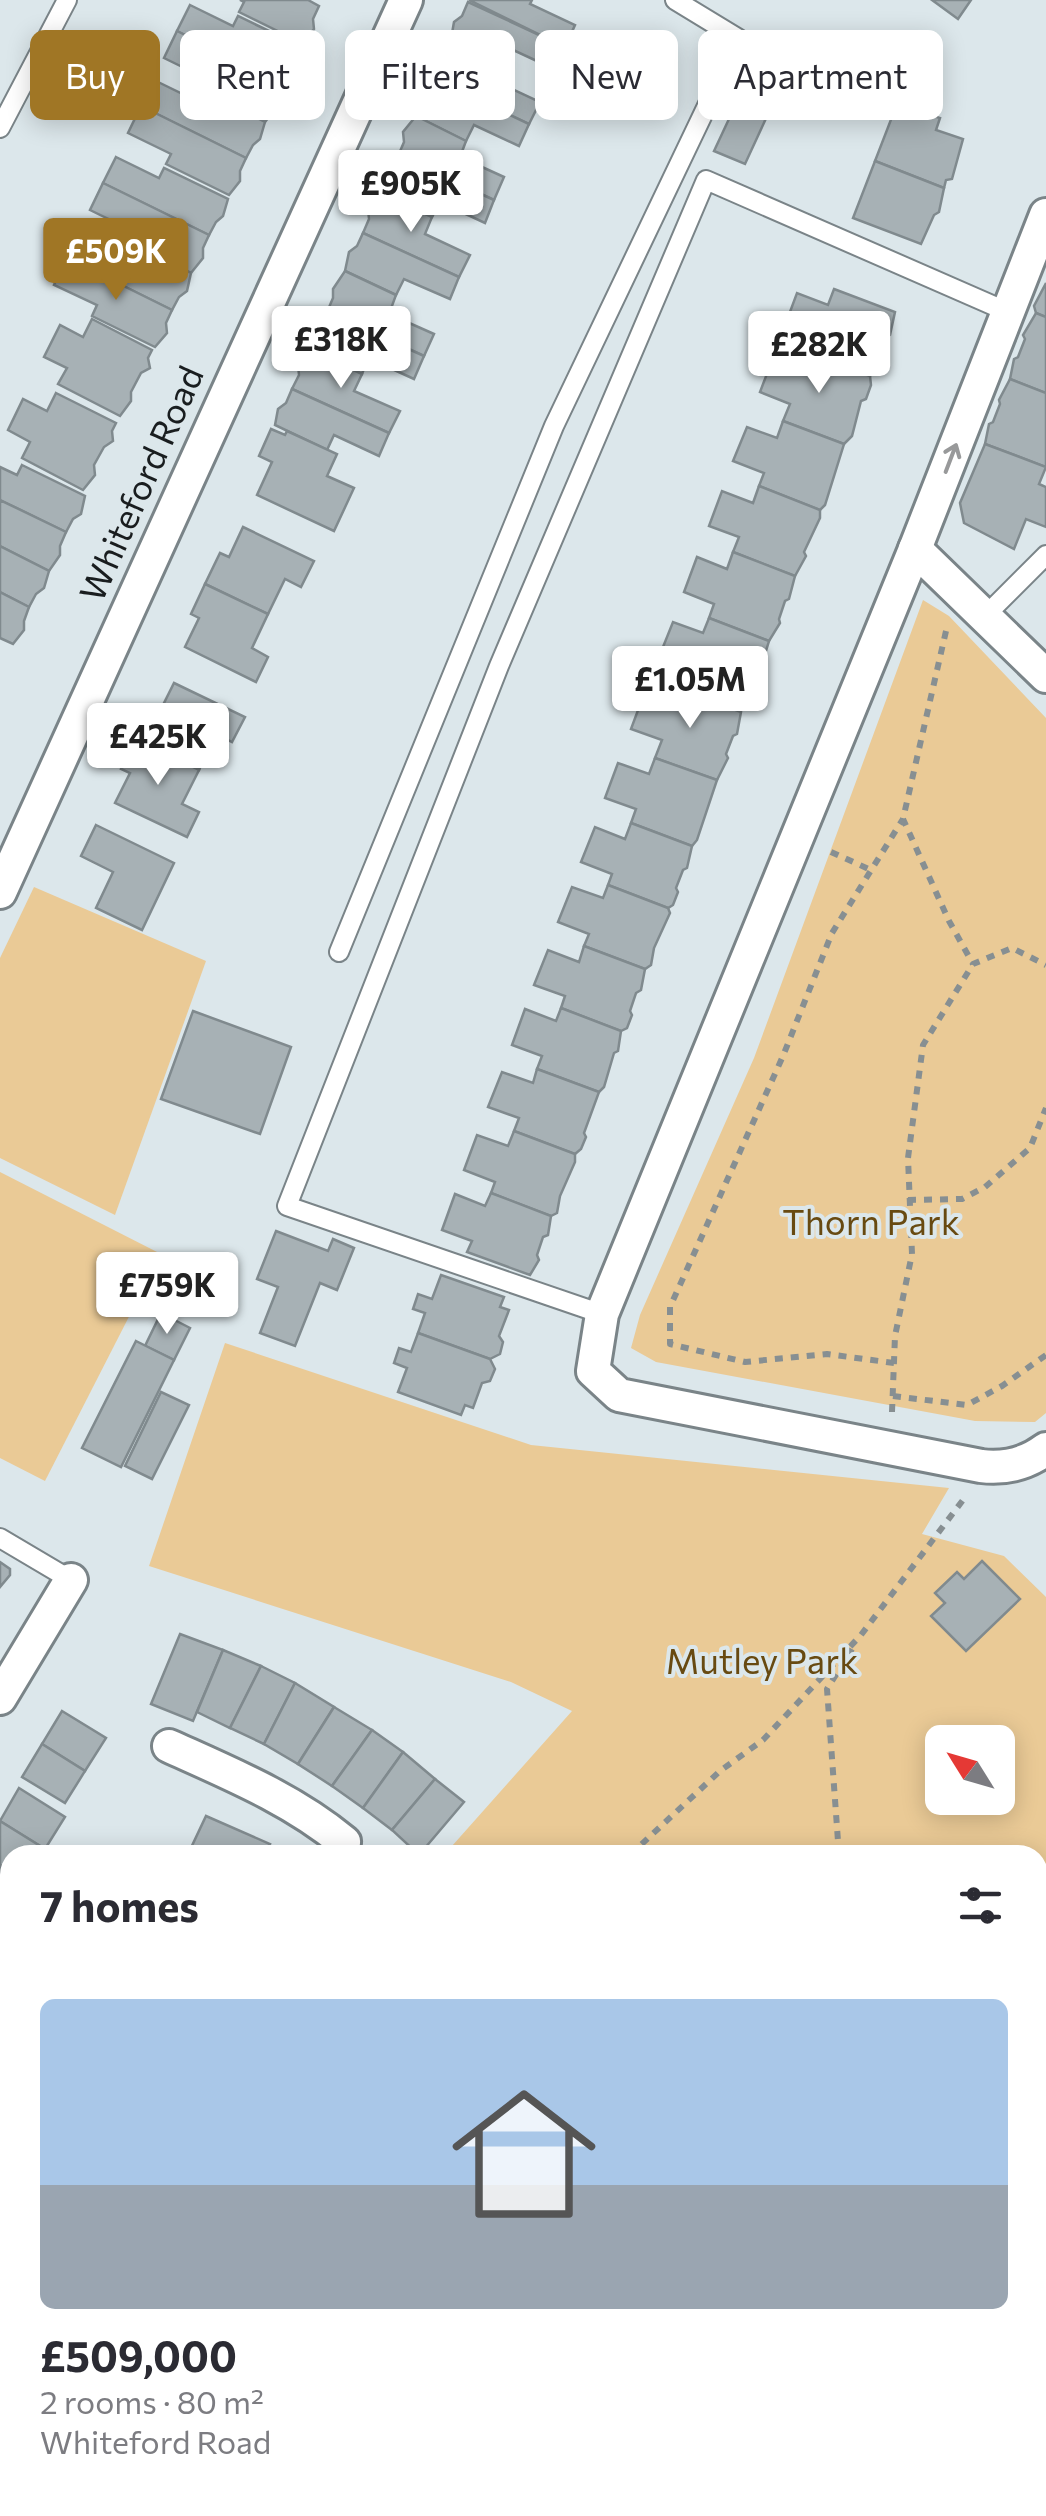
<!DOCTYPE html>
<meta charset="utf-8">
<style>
:root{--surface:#fff;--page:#f2f2f3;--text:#2b2b33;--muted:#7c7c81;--line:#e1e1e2;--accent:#a07625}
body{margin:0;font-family:Commissioner,sans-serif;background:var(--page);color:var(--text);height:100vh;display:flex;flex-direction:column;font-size:38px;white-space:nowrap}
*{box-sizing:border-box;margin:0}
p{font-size:32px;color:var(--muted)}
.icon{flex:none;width:55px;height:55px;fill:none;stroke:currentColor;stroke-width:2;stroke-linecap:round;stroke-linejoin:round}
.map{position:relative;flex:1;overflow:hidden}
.sheet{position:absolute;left:0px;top:1845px;width:1048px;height:672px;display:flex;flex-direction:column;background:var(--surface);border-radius:30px 30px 0 0;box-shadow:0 5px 25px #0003}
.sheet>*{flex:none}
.hud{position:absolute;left:30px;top:30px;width:988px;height:90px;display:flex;gap:20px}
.needle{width:65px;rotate:307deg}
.controls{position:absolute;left:925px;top:1725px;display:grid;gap:20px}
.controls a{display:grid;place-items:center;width:90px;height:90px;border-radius:15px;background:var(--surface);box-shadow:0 5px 25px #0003;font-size:50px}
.price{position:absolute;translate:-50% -85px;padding:0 22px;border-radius:10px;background:#fff;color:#222;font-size:32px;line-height:65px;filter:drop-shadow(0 2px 5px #0008)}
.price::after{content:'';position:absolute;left:50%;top:60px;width:30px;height:22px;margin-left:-15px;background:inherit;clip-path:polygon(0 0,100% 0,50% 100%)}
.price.active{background:var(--accent);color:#fff}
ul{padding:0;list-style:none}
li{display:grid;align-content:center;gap:20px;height:530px;padding:0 40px}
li+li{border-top:2px solid var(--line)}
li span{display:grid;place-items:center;height:310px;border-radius:15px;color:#555}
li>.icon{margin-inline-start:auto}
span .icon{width:180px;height:180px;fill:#fffc;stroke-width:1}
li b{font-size:42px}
h2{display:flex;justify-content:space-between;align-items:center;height:120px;padding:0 40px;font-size:42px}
.chip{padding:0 35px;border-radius:15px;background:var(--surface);box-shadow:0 5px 25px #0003;font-size:35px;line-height:90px}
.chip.active{background:var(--accent);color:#fff}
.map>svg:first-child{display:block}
.green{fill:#eaca96;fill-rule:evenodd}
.building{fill:#a7b1b5;stroke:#808a8e;stroke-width:2.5}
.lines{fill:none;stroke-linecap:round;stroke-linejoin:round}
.service-casing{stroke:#7a8488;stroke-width:22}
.minor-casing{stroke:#7a8488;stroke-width:38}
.path{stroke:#878f92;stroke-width:6;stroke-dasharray:8 8;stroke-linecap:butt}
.service{stroke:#fff;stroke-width:18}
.minor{stroke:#fff;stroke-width:32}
.oneway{stroke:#98999a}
.labels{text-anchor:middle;stroke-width:8;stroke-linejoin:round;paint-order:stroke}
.street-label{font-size:35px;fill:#191d1f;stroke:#dce7eb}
.park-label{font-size:35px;fill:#684a11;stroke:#dce7eb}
</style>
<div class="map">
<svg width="1046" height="2516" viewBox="0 0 1046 2516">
<rect width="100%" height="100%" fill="#dce7eb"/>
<g class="green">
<polygon points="923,600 949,616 1046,718 1046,1413 1035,1422 975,1421 656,1362 631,1348 640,1315 754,1058"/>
<polygon points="34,887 206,961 115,1215 0,1158 0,958"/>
<polygon points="0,1172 161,1254 45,1481 0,1458"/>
<path d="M225 1343 531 1445 949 1488 922 1534 1004 1556 1046 1597V2240L1038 2247V1855H444L572 1711 511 1682 149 1566ZM942 1742H998V1798H942Z"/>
<polygon points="574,2508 943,2508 941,2516 570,2516"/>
</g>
<g class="building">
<polygon points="240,0 308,0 319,6 313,19 314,29 302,43 239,12 244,2"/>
<polygon points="469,0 532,0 530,4 575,25 565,47"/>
<polygon points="932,0 971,0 958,19"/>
<polygon points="468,2 565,47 554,69 509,48 503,64 451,39 454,22 462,16"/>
<polygon points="190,5 233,26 238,16 302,47 297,65 289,70 282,83 177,31"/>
<polygon points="177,31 282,83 277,97 277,107 265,122 202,90 207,79 164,58"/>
<polygon points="451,39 503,64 495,81 540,102 529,124 433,79 440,65 438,55"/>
<polygon points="750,74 780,88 745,164 714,151"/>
<polygon points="433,79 529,124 519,146 474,125 466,141 416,116 418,98 427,93"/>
<polygon points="154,80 197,101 202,90 265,122 260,139 253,145 246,158 141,106"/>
<polygon points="897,104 940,118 936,130 963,139 952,179 946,180 944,188 875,161"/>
<polygon points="141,106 246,158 240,171 240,181 229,195 166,164 171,154 128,133"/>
<polygon points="416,116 466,141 460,157 504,177 494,200 398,156 404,142 403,132"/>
<polygon points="398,156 494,200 485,223 440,202 432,217 380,193 383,175 391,170"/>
<polygon points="116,157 159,178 164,168 228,199 223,216 216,222 209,235 103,183"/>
<polygon points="875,161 944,188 939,212 934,215 921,244 853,218"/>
<polygon points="103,183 209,235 203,248 203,258 191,273 129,242 133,231 90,210"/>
<polygon points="380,193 432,217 425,234 470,255 459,277 363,233 369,219 368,209"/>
<polygon points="80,231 123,252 129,242 191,273 187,291 179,297 172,310 67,258"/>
<polygon points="363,233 459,277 450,299 404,279 396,295 345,271 349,252 357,246"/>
<polygon points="67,258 172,310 166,323 167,333 155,347 92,316 97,305 54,285"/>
<polygon points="345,271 396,295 389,314 434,334 424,356 327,312 333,298 333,289"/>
<polygon points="1046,283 1046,317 1036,313 1034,306"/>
<polygon points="834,289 895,312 890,335 886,337 881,359 870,376 810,354 815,340 784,328 797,293 828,305"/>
<polygon points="327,312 424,356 414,379 368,358 362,374 310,349 313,332 321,326"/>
<polygon points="1036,313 1046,317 1046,393 1010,379 1014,359 1018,357 1025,339 1023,335"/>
<polygon points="92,319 152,350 148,358 150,368 141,373 131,392 131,401 120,416 58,384 67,368 44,357 60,325 83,337"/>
<polygon points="310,349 362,374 354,391 400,411 389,433 292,389 299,375 298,365"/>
<polygon points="810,354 870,376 871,385 866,399 861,401 852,436 844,444 783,421 790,404 760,392 773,358 804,369"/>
<polygon points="1010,379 1046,393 1046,467 985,444 989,424 993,422 1000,404 999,400"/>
<polygon points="292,389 389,433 379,456 334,435 327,450 275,425 278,409 286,403"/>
<polygon points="56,393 116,423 112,431 113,441 104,447 94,465 95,475 83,490 22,458 30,442 8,430 23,399 47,411"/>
<polygon points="783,421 844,444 825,505 820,510 759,486 764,473 733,461 747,427 777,438"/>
<polygon points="271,429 285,435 287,431 337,454 327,476 354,488 334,531 257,495 272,462 259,456"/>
<polygon points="985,444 1046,467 1039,484 1046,487 1046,527 1026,519 1014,549 964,523 960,503"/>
<polygon points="22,465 85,496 81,514 73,519 66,532 0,500 0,467 17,475"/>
<polygon points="759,486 820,510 820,518 804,552 806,556 795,576 733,552 739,537 709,526 722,491 753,503"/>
<polygon points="0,500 66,532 60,546 60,555 49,571 0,546"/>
<polygon points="243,527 314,561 301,587 285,579 268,614 205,584 220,553 229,557"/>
<polygon points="0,546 49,571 44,588 36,594 29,607 0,592"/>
<polygon points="733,552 795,576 789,599 785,601 779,619 780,623 769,641 709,618 714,604 684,592 697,557 727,569"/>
<polygon points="205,584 268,614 252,648 268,657 256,682 185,647 199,618 191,614"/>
<polygon points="0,592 29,607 24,621 24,630 13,644 0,638"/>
<polygon points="709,618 769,641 751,700 745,705 684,682 690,668 659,657 673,622 703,633"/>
<polygon points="174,683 245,717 232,742 216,734 199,770 136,739 150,709 159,713"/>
<polygon points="681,689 741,712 737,734 733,736 726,754 728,758 717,780 655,758 662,740 631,729 644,694 675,705"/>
<polygon points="136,739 199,770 182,804 199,812 187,837 115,803 130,773 121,769"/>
<polygon points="655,758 717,780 697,840 692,846 631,823 636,809 605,798 618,763 649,774"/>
<polygon points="631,823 692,846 687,868 683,870 676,888 678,892 673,905 668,908 608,885 612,874 581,862 595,827 625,839"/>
<polygon points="96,825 174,863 142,930 96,908 113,872 81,856"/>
<polygon points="608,885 668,908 670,913 654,948 651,965 645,969 584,946 589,934 558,922 572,887 603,898"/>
<polygon points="584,946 645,969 641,990 636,993 630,1011 632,1015 627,1028 621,1031 561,1008 565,996 534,985 548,950 579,962"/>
<polygon points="561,1008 621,1031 618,1051 614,1053 604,1087 599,1092 537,1069 542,1056 512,1045 525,1009 556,1021"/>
<polygon points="193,1011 291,1047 260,1134 161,1099"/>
<polygon points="537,1069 599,1092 584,1133 586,1137 581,1149 575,1154 514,1131 519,1118 488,1107 502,1072 533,1083"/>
<polygon points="514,1131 575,1154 575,1162 560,1196 557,1213 551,1216 491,1193 495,1182 464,1170 477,1135 508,1146"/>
<polygon points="491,1193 551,1216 548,1235 543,1237 537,1255 539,1260 530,1275 467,1252 472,1241 442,1230 455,1194 485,1206"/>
<polygon points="276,1231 328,1251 333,1239 354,1248 337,1290 320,1283 295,1346 260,1333 278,1287 257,1279"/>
<polygon points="441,1275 504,1297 500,1307 509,1310 499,1336 503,1342 500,1354 490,1359 418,1333 425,1313 413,1309 418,1294 432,1299"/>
<polygon points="161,1313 190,1328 174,1360 145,1346"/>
<polygon points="418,1333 490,1359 495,1369 490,1381 482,1383 473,1408 465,1405 461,1415 398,1392 407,1368 394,1363 399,1348 411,1352"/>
<polygon points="136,1341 174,1360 121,1467 82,1448"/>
<polygon points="161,1392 189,1405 152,1479 125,1466"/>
<polygon points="982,1561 1020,1599 966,1651 931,1616 945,1603 935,1593 957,1572 964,1579"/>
<polygon points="0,1562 10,1569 10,1575 0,1587"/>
<polygon points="180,1634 223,1650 193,1721 151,1704"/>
<polygon points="223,1650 261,1666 230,1728 197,1712"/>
<polygon points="261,1666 295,1683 264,1744 230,1728"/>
<polygon points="295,1683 334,1707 298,1764 264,1744"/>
<polygon points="334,1707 372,1730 332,1786 298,1764"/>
<polygon points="62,1711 106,1738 85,1771 42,1744"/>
<polygon points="372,1730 403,1752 363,1808 332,1786"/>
<polygon points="42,1744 85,1771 65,1803 22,1777"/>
<polygon points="403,1752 435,1779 392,1830 363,1808"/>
<polygon points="435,1779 464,1802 419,1855 392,1830"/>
<polygon points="19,1788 65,1817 45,1849 0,1821"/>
<polygon points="206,1816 270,1844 264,1855 200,1855 190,1850"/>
<polygon points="0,1821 45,1849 42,1855 10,1855 10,1871 0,1865"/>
<polygon points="0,1865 10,1871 10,1905 5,1913 0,1910"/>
<polygon points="0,2461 10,2464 10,2508 13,2508 10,2516 0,2516"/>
<polygon points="209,2508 275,2508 287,2512 285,2516 206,2516"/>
<polygon points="416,2508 481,2508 479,2516 415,2516"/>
</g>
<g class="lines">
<g class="service-casing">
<g id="service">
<polyline points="0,128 67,0"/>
<polyline points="985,616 1046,555"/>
<polyline points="339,952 554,426 739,39 675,0"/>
<polyline points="602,1314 287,1206 499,666 706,180 1008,312"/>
<polyline points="0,1538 71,1580"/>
<polyline points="0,1932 10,1939"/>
<polyline points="0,2401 10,2405"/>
</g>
</g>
<g class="minor-casing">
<g id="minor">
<path d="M1046 215 915 549 602 1314 593 1371 619 1395 981 1466C1005 1469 1026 1464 1046 1449"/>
<polyline points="915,549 1046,676"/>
<polyline points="0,892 406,0"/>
<polyline points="0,1698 71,1580"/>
<path d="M169 1746C231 1774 292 1799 344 1842L341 1855"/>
<polyline points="0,2104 10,2072"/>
<polyline points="1038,2263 1046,2256"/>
<polyline points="699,2516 706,2508"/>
<polyline points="976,2516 978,2508"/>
</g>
</g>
<g class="path">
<polyline points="946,631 903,819 949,921 973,964"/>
<polyline points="831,852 871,870"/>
<polyline points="908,1200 962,1199 985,1187 1030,1148 1046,1108"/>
<polyline points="894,1363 827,1354 745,1362 670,1344 670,1307 783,1056 832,933 903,819"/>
<polyline points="893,1396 967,1405 1002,1386 1046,1355"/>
<polyline points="892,1412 895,1336 912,1254 908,1158 923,1045 973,964 1012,948 1046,965"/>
<polyline points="630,1855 720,1771 763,1740 861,1635 963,1500"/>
<polyline points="839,1855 827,1689 852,1649"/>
<polyline points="0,2288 10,2281"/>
<polyline points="896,2516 902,2508"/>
</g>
<use href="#service" class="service"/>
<use href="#minor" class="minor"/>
</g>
<defs><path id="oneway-shaft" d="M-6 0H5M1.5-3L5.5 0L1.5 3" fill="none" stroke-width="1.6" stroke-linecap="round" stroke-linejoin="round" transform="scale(2.5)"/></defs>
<use class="oneway" href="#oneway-shaft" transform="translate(951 458) rotate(-69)"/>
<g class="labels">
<g class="street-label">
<text transform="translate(142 484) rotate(-66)" y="12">Whiteford Road</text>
</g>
<g class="park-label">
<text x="871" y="1235">Thorn Park</text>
<text x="762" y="1674">Mutley Park</text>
</g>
</g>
</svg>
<div class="controls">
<a><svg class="needle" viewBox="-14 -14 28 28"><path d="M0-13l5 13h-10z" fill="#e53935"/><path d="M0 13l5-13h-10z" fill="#7c7c81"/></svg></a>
</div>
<b class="price" style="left:411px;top:235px">£905K</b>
<b class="price active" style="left:116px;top:303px">£509K</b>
<b class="price" style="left:341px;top:391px">£318K</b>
<b class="price" style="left:819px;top:396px">£282K</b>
<b class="price" style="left:690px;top:731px">£1.05M</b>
<b class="price" style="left:158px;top:788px">£425K</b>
<b class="price" style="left:167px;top:1337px">£759K</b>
<div class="hud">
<a class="chip active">Buy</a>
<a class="chip">Rent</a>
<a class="chip">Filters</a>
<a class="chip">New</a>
<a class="chip">Apartment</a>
</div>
<section class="sheet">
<h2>7 homes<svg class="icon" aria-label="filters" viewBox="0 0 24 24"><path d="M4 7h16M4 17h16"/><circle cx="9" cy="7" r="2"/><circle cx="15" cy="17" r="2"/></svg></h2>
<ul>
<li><span style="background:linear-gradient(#a9c7e8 60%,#9aa5b1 0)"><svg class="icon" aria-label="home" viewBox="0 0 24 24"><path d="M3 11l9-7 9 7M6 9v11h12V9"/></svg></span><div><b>£509,000</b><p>2 rooms · 80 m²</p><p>Whiteford Road</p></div></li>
</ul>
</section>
</div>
